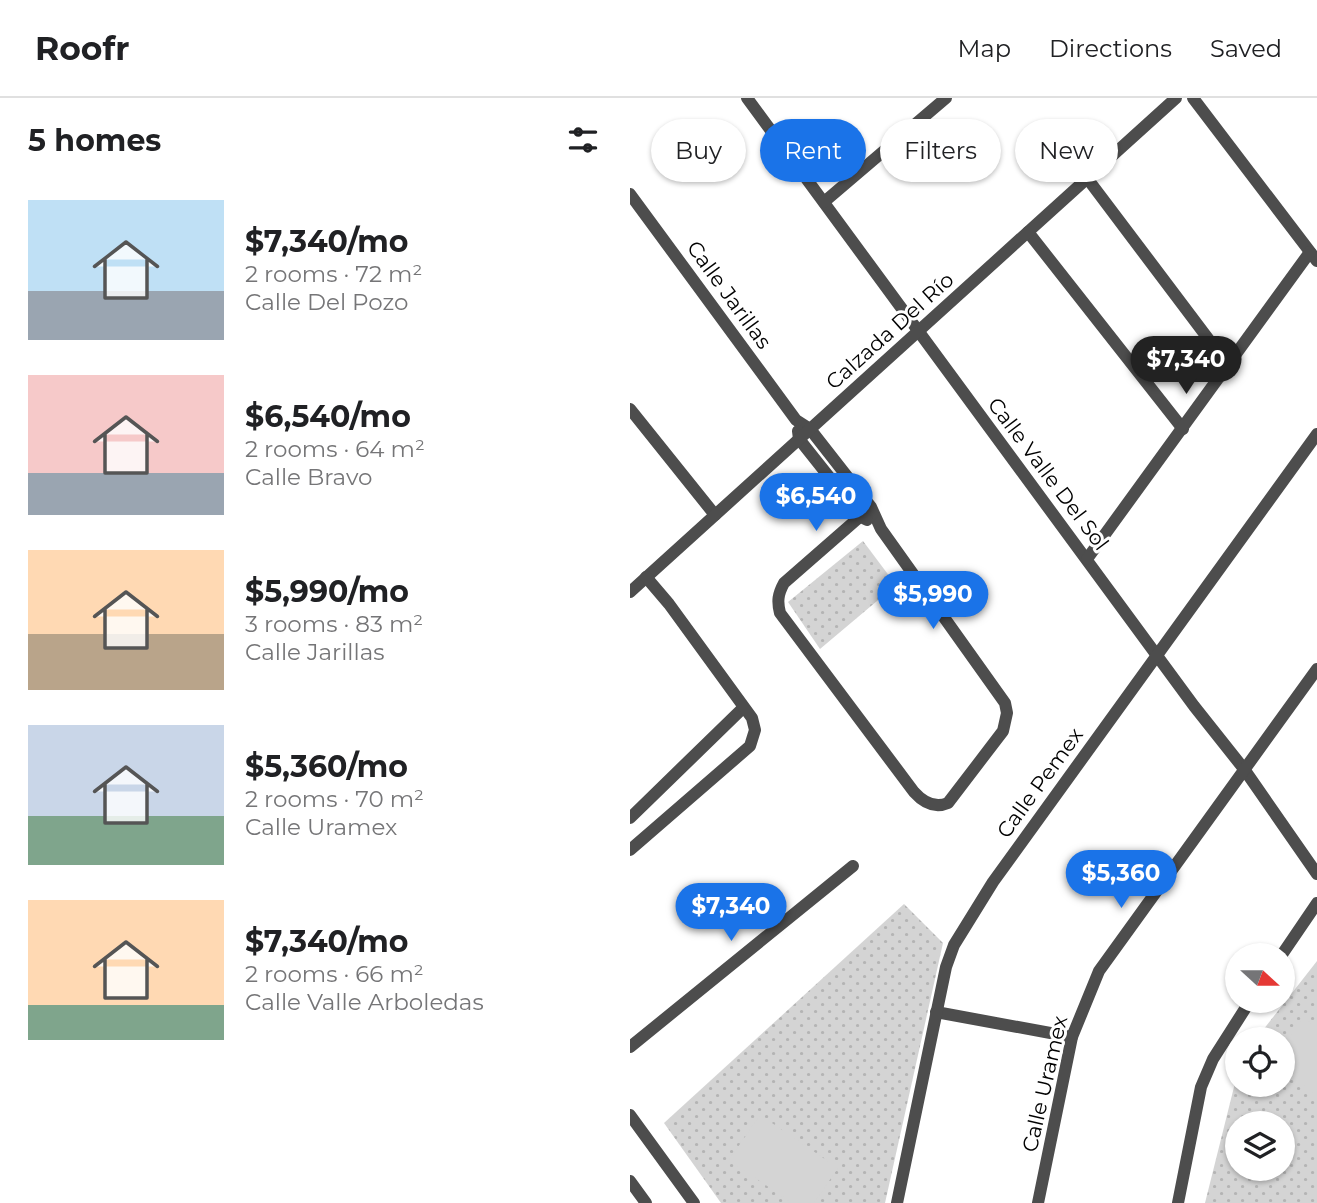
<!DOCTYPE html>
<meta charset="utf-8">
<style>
:root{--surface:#fff;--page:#f6f6f6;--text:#202124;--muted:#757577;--line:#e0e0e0;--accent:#1a73e8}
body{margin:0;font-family:Montserrat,sans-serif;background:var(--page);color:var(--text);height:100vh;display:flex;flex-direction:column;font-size:26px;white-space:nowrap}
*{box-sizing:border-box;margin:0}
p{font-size:23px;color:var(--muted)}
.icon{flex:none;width:38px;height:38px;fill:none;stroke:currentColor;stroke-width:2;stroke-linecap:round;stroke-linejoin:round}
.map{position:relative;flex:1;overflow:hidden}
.drawer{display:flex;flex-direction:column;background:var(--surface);width:630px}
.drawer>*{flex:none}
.guide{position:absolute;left:21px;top:21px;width:560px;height:63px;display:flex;gap:14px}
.needle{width:46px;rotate:111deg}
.buttons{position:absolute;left:595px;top:845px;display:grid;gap:14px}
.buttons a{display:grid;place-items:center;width:70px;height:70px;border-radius:50%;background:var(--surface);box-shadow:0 2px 5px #0004;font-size:35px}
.price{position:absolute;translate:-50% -60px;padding:0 16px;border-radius:24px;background:var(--accent);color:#fff;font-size:23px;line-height:46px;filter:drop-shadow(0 2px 4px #0008)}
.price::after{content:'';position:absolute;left:50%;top:42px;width:21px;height:16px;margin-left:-10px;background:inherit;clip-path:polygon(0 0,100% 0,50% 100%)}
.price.selected{background:#222;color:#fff}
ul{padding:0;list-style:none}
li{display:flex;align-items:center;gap:21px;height:175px;padding:0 28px}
li span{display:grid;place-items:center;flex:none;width:196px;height:140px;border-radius:0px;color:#555}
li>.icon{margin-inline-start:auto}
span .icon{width:84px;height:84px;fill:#fffc;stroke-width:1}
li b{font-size:30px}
h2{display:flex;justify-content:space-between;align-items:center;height:84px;padding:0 28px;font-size:30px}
.tag{padding:0 24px;border-radius:32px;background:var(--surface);box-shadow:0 2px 5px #0004;font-size:24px;line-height:63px}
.tag.selected{background:var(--accent);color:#fff}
header{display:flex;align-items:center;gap:42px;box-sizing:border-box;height:98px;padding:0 35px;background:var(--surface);border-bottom:2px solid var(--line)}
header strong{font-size:33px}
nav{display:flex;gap:38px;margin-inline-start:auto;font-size:24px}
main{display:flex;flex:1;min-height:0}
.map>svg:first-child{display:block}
.grass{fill:url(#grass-dots);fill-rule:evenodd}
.pitch{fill:#d4d4d4}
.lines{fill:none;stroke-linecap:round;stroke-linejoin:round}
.minor{stroke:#4d4d4d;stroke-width:12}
.labels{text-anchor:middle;stroke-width:6;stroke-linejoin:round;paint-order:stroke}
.street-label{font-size:21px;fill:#000;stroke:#fff}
</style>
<header>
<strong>Roofr</strong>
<nav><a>Map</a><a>Directions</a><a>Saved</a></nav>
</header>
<main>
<section class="drawer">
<h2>5 homes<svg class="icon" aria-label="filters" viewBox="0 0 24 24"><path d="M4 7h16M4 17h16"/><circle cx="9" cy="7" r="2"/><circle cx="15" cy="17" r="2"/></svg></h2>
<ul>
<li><span style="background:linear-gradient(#bfe0f5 65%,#9aa5b1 0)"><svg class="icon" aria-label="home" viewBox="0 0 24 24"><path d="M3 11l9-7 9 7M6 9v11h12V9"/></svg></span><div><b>$7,340/mo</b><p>2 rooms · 72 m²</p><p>Calle Del Pozo</p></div></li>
<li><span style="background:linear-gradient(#f6c9c9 70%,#9aa5b1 0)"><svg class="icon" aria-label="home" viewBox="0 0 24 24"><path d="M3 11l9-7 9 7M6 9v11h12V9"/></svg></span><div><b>$6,540/mo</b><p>2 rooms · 64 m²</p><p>Calle Bravo</p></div></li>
<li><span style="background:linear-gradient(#ffd9b3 60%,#b9a48a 0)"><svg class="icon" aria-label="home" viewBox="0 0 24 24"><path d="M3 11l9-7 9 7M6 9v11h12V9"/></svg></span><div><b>$5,990/mo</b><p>3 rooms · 83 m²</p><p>Calle Jarillas</p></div></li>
<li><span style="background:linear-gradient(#c9d6e8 65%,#7fa58c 0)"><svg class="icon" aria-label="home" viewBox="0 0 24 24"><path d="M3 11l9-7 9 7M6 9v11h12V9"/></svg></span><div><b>$5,360/mo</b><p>2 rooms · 70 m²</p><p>Calle Uramex</p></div></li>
<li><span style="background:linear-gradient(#ffd9b3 75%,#7fa58c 0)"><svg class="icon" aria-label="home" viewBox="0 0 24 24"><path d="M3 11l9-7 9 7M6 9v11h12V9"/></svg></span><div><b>$7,340/mo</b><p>2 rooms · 66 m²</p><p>Calle Valle Arboledas</p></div></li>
</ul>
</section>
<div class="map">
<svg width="687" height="1105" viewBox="0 0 687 1105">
<defs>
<pattern id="grass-dots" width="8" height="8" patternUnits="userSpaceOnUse" patternTransform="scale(1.75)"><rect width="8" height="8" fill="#d4d4d4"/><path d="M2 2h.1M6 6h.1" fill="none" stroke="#b4b4b4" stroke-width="1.8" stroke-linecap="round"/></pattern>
</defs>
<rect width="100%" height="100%" fill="#fff"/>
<g class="grass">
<polygon points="233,443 266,487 190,551 158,504"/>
<polygon points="274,806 313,845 255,1105 91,1105 34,1025"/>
<path d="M687 863V1105H575L607 977V987H653V942L626 941ZM607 1026H653V1071H607Z"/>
</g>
<g class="pitch">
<polygon points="673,920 687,929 687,997 653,973 653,949"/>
<polygon points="130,1017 208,1070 184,1105 162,1105 99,1062"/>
</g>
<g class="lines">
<g class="minor">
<polyline points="117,0 564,608 614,671 687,776"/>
<polyline points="563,0 687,163"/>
<polyline points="457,80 598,267"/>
<path d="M0 96 166 322 180 331 241 409 251 431 375 605 377 615 373 633 318 705C304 711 293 704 284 694L150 515C147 503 148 496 154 485L241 409"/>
<polyline points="194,104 316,0"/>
<polyline points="398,134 553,331"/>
<polyline points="0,311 85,417"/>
<polyline points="168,333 169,341 231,419 237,422"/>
<polyline points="457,461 680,154"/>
<polyline points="0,494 546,0"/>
<polyline points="0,720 113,610"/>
<polyline points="0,752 120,648 125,632 122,620 39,506 16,479"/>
<polyline points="651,858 687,805"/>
<polyline points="306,914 442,939"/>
<polyline points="0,949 223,768"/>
<polyline points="0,1017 64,1105"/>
<polyline points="0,1083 16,1105"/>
<polyline points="267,1105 316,869 324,847 363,784 687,336"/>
<polyline points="408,1105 442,939 469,873 687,571"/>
<polyline points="548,1105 571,989 583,961 620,903"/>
</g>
</g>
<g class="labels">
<g class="street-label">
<text transform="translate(99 197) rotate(54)" y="7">Calle Jarillas</text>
<text transform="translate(260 233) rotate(-42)" y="7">Calzada Del Río</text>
<text transform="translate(418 376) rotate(53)" y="7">Calle Valle Del Sol</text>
<text transform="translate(410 685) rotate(-54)" y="7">Calle Pemex</text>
<text transform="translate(415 986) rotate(-77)" y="7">Calle Uramex</text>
</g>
</g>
</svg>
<div class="buttons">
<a><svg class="needle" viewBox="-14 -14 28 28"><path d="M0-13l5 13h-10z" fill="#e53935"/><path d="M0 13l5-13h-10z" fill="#757577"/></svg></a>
<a><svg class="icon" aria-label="locate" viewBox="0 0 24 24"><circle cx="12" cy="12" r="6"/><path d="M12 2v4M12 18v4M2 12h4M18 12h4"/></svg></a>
<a><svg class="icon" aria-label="layers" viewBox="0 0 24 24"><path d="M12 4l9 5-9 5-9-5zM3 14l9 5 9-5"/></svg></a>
</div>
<b class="price selected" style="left:556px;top:298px">$7,340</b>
<b class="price" style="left:186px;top:435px">$6,540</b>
<b class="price" style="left:303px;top:533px">$5,990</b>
<b class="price" style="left:491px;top:812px">$5,360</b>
<b class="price" style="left:101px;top:845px">$7,340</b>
<div class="guide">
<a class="tag">Buy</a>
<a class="tag selected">Rent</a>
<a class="tag">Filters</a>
<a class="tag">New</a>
</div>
</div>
</main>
